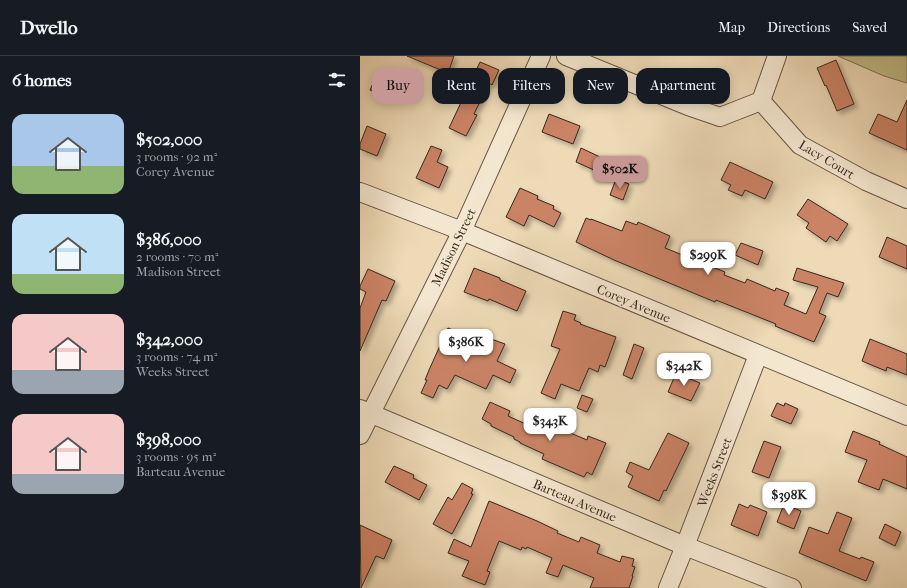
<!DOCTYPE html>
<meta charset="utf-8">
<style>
:root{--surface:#171b24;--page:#20242c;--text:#f1f3f6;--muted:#9ea1a6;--line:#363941;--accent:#c59692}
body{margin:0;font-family:"IM FELL French Canon",serif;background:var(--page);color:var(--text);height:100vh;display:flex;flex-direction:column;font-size:15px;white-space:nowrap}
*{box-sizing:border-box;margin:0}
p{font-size:13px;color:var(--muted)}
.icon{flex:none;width:22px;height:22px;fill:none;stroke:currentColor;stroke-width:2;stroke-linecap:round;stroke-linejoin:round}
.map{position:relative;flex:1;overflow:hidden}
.side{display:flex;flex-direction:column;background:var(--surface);width:360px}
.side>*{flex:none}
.banner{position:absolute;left:12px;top:12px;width:380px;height:36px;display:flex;gap:8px}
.price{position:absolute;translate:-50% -34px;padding:0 9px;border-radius:8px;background:#fff;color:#222;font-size:13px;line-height:26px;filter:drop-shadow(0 1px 2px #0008)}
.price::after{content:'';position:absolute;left:50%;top:24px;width:12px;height:9px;margin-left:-6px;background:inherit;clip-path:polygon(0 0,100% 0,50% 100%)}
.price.current{background:var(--accent);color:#111}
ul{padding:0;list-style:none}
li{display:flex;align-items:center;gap:12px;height:100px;padding:0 12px}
li span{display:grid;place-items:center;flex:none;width:112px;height:80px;border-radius:12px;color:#555}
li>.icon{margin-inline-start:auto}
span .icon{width:48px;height:48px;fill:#fffc;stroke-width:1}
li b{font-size:17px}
h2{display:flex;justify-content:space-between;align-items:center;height:48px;padding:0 12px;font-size:17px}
.chip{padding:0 14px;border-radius:12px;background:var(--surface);box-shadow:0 2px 10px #0003;font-size:14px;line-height:36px}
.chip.current{background:var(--accent);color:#111}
header{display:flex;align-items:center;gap:24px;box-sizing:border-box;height:56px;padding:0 20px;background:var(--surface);border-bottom:1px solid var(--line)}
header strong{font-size:19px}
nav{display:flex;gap:22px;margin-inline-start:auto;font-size:14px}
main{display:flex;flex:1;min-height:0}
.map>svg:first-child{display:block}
.green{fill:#c1bd89;stroke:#7c7252}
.building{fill:#cb8366;stroke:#38281c;filter:url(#shadow)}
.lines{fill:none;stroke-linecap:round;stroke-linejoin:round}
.minor-casing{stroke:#665443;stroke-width:20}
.minor{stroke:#f4e7d0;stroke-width:18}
.labels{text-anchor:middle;stroke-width:3;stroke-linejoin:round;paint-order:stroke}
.street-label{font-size:13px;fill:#38281c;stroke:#f4e7d0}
</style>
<header>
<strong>Dwello</strong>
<nav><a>Map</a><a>Directions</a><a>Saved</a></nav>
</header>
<main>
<section class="side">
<h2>6 homes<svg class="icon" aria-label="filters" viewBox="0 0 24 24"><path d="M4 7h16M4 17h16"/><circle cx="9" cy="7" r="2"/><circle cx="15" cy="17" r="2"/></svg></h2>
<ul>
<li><span style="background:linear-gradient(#a9c7e8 65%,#8fb573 0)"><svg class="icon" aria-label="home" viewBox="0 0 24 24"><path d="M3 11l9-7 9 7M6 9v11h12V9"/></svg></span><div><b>$502,000</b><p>3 rooms · 92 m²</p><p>Corey Avenue</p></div></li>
<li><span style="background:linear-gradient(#bfe0f5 75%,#8fb573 0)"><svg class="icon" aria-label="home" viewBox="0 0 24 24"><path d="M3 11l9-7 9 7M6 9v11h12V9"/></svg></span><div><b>$386,000</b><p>2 rooms · 70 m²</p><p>Madison Street</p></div></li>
<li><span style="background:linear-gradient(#f6c9c9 70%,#9aa5b1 0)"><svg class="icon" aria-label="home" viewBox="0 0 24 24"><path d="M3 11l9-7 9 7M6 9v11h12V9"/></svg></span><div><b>$342,000</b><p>3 rooms · 74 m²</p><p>Weeks Street</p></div></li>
<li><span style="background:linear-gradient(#f6c9c9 75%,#9aa5b1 0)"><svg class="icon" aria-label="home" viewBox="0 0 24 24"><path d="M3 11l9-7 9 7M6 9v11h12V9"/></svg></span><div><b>$398,000</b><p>3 rooms · 95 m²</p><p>Barteau Avenue</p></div></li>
</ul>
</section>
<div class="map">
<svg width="547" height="532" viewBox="0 0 547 532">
<defs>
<filter id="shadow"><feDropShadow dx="3.5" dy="3.5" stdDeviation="2" flood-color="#0004"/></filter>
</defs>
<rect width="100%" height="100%" fill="#eedab7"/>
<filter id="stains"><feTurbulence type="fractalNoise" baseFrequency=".005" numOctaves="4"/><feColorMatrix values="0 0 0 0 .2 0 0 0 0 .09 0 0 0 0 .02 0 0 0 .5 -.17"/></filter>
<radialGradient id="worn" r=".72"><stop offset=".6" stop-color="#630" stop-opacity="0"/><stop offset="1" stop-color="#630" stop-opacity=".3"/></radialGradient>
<polygon class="green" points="478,0 547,0 547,27 524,20"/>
<g class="building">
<polygon points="47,0 94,0 88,17"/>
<polygon points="476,4 494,48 477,55 466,29 465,30 457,12"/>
<polygon points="120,6 139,14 132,29 129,27 114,58 117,59 106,80 89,72"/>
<polygon points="19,14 33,20 24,40 10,34"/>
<polygon points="547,44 547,94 509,77 518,58 537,66"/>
<polygon points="189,58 220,70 213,88 182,76"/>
<polygon points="7,70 26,78 17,100 0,93 0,88"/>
<polygon points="71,90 82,94 77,106 88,111 79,132 56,122"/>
<polygon points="221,92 240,101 234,114 216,106"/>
<polygon points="370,106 413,126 405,143 385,134 382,140 368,134 371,129 361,124"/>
<polygon points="256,123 269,128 263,144 250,139"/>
<polygon points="160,132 178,140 177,143 194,150 193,153 201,157 194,171 169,159 164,170 146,161"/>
<polygon points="448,143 488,168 477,185 470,180 466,186 446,172 449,167 437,159"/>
<polygon points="226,162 231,164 231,163 262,175 266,165 277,169 278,166 310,180 305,192 365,216 364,219 385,227 387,223 415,235 416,232 429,237 424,249 446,258 458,231 433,224 437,212 484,227 478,241 467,237 459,257 466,260 454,286 415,270 416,268 356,244 355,246 254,204 216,186"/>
<polygon points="527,181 547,190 547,213 519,201"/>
<polygon points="381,187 403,195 398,209 375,199"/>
<polygon points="114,212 140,222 140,224 166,235 157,255 129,243 128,245 104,236"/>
<polygon points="8,213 35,225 26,245 22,244 0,295 0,252 6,236 0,233 0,230"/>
<polygon points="203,255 216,259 214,264 221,267 220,268 256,281 245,311 240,309 238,316 229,312 219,335 201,328 195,343 181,337 200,293 191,290"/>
<polygon points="88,272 128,289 131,283 145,288 137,305 156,314 150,327 133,319 126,333 95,319 87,333 79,329 73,342 61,337 67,324 65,324 69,314"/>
<polygon points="510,283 547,298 547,319 527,311 526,315 502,305"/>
<polygon points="274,288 284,292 272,323 263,319"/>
<polygon points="316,317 340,327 331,345 308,336"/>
<polygon points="222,339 233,343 227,356 217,352"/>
<polygon points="130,346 150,355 148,360 190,379 194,370 227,384 228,380 246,387 232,419 227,416 224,421 182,403 184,398 160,387 160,386 154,383 154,381 131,370 131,368 122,363"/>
<polygon points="417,347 424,350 425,347 438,353 431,368 411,360"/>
<polygon points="493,375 520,386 519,388 547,401 547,433 523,423 519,434 498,426 507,404 485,396"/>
<polygon points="308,377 329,387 306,435 304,434 299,445 268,431 273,420 266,416 270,406 289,414"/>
<polygon points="404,385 421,391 409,422 392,416"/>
<polygon points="34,410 54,419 53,422 67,429 59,444 25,426"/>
<polygon points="102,427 113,433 111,438 113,438 92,478 73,468 88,441 92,444"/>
<polygon points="129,445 177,465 198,475 197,477 219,486 221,481 240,489 237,497 260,506 262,500 274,503 272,510 275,511 272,520 273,520 269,532 230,532 234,522 203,509 198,521 186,517 192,502 167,491 166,493 162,491 161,494 139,485 127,515 130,516 125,529 102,520 109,505 88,497 94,483 111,491"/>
<polygon points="379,448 388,452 390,449 407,456 398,480 371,469"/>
<polygon points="424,448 441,455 434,473 417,466"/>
<polygon points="477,456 492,462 479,495 500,503 501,501 514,506 506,525 439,497 449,471 468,478"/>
<polygon points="525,468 541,476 535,490 519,482"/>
<polygon points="0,469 32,484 24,503 16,500 1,532"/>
</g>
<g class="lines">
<g class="minor-casing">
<g id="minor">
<polyline points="206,0 328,50 360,61 401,45 417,0"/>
<polyline points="401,45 440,89 506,125 547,143"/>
<polyline points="0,136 102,175 547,360"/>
<polyline points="0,353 325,490 432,532"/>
<polyline points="0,379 102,175 181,0"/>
<polyline points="308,532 325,490 398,299"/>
</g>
</g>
<use href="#minor" class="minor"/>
</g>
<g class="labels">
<g class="street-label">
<text transform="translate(467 103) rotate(31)" y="5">Lacy Court</text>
<text transform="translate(93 191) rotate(-64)" y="5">Madison Street</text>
<text transform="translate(274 247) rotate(23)" y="5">Corey Avenue</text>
<text transform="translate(354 416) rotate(-69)" y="5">Weeks Street</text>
<text transform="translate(215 444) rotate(23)" y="5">Barteau Avenue</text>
</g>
</g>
<rect width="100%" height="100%" filter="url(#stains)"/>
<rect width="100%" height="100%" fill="url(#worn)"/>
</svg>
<b class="price current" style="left:260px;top:134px">$502K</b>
<b class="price" style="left:348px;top:220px">$299K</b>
<b class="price" style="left:106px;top:307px">$386K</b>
<b class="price" style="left:324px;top:331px">$342K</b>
<b class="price" style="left:190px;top:386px">$343K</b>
<b class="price" style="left:429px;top:460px">$398K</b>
<div class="banner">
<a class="chip current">Buy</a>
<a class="chip">Rent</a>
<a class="chip">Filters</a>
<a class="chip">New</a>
<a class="chip">Apartment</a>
</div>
</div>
</main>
